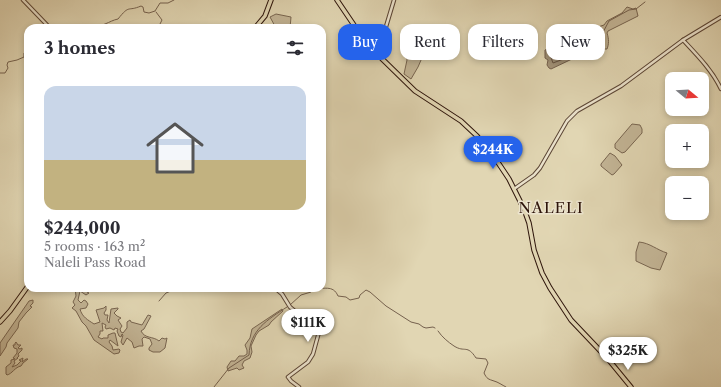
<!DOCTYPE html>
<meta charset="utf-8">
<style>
:root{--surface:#fff;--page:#f2f2f3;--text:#2b2b33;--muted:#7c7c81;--accent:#2563eb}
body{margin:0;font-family:"Libre Caslon Text",serif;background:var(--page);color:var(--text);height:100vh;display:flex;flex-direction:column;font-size:15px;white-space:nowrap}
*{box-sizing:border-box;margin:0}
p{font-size:13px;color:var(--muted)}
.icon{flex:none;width:22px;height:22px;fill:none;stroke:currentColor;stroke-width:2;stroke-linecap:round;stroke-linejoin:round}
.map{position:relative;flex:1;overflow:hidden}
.details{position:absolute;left:24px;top:24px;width:302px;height:268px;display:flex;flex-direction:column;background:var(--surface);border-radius:12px;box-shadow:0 2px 6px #0003}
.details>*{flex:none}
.banner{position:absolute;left:338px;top:24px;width:323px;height:36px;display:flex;gap:8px}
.needle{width:26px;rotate:108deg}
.fabs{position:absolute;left:665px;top:72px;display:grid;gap:8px}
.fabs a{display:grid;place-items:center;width:44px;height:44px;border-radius:8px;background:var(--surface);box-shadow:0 2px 6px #0003;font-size:20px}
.price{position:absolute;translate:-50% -34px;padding:0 9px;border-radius:14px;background:#fff;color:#222;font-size:13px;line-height:26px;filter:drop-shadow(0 1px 2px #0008)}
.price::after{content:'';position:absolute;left:50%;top:24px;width:12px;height:9px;margin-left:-6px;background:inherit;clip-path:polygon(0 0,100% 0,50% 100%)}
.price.active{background:var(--accent);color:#fff}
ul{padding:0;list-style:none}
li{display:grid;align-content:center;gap:8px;height:212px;padding:0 20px}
li span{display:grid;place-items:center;height:124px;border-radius:12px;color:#555}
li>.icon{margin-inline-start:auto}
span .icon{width:72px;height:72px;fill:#fffc;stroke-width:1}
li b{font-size:17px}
h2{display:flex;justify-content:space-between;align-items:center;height:48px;padding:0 20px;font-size:17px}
.pill{padding:0 14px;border-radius:12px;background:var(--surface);box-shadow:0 2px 6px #0003;font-size:14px;line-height:36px}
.pill.active{background:var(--accent);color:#fff}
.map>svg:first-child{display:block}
.green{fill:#c3b596;stroke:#786550}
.water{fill:#a4947a;stroke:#75614e}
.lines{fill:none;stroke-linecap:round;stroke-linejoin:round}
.shore{stroke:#695442;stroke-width:1}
.stream{stroke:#75614e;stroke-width:1}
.minor-casing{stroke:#5b4535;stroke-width:4.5}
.major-casing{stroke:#2e150b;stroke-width:5.5}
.minor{stroke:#ece4ce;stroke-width:2.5}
.major{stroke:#e1d6b3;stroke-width:3.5}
.labels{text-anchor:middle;stroke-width:3;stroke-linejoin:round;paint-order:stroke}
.quarter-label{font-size:15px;letter-spacing:1px;fill:#2e150b;stroke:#ece4ce}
</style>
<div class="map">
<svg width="721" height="387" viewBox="0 0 721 387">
<rect width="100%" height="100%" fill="#e1d6b3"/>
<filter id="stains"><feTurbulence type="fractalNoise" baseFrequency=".005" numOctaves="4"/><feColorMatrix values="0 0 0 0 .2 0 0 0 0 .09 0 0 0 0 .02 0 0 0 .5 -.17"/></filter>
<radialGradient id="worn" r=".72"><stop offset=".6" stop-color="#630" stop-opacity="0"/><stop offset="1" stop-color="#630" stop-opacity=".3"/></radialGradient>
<g class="green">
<path d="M627 7 633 9 636 8 638 16 608 31 607 33C609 39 609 44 607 49H603L595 38V37L599 36 600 30 598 27 604 25 607 21 622 13Z"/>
<polygon points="276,14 291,17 290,28 276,28 270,17"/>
<polygon points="407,38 428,44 418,67 411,79 404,74 407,60 406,41"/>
<polygon points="632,124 640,125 642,129 642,133 625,152 622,153 615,148 615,144"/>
<polygon points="610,153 615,156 622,165 614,174 612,175 601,166 601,164"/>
<path d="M639 242C650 243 657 250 667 253L660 270 651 268 636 261V252Z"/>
<path d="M75 288H88L87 292 89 293 86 295 80 291 78 300 81 303 84 300 86 301 88 304 86 308 80 309C82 317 88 320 94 324L100 322 96 310 104 308 106 306V310L104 313 105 315H108L107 320 109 323 111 309 118 308V309L114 313 117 316 121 318 118 320 122 326 120 329 121 332 123 333 127 328V322L130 320 131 322 142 325 148 315 151 316 144 329 141 331C145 339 153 336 159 341L162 338 165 339 167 338 165 348 160 352H153L149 350V348L152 344 150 339 144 337 142 339 143 346H139L134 348 132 342 127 338 123 345 121 342 123 335 122 334 121 337 119 336 117 331 118 329 115 328 114 330 110 328 106 329 105 327 106 325 102 323 103 331H100V334L98 337 102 339 103 338H108V335L113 333H115L118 346 110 340 109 342 112 346 113 350 119 349 120 350 119 353 114 354 94 340 86 326 82 322 76 311 72 308 75 305 73 302 76 296Z"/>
<polygon points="33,300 33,303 30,306 32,307 26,313 19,322 18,328 7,343 6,347 0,356 0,343 29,301"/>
<polygon points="282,309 283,311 271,322 269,325 259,331 256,335 251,346 252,352 250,358 244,361 242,365 244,368 239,370 237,368 228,371 227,367 231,361 235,361 239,356 244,356 247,354 247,350 245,345 250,338 252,329"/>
<path d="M16 342 18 345H21L18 348 20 349 22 348V350L18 354 19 356 17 358H18L14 361 15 363 12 367 17 365 21 361 19 360 23 358 22 362 26 359H28L23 363 21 366C15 367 12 374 7 375L6 374V367L11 363V360L15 359 13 358 17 353V349L14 348 13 345H15V343Z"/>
</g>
<polygon class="water" points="563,42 565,43 572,59 551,69 549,68 547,65 548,60 545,58 545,50 552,47 553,44"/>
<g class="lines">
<polygon class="shore" points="561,48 566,54 566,58 553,63 549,52 556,49"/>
<g class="stream">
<polyline points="156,12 162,20 158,28"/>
<path d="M88 28C93 25 100 27 105 24 110 22 113 20 118 19 130 4 127 12 141 6L143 7 144 12 149 13 155 11 160 3H168L174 0"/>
<polyline points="588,28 593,30"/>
<polyline points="599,36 601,36 609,21 629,10 636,9 645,2"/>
<polyline points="0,73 5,73 8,68 7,65 8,62 17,60 24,57 24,53 28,53"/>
<path d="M314 288C323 290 333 284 338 296L346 297 350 300 359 298 360 295 366 290 370 292 386 306 411 322 419 324 423 327 426 328 433 327 435 328"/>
<polyline points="159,301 166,293 178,288"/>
<polyline points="290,305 301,295 311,292 313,289"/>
<path d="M438 331C442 337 448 342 454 346 465 353 467 344 476 358L486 359 488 363 484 373C487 379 488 379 494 381 498 382 502 385 506 387"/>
<path d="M214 387 229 368 249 355C250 330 267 320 287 307"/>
</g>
<g class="minor-casing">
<g id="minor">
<polyline points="23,0 50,28"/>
<path d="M683 40C697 55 712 70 721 89"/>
<polyline points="374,51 385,30 394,0"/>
<polyline points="514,189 534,175 540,168 567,121 577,111 621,86 683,40 721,17"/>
<polyline points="275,288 282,294 290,307 319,332 313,354 308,362 288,377 291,381 299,387"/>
</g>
</g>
<g class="major-casing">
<g id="major">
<polyline points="337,0 360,34 374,51 415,91 461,121 477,136 497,161 509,179 524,209 529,223 534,250 542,273 550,288 571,320 608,359 631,387"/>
<polyline points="255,28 265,16 271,0"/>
<polyline points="0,322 10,311 28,286"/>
</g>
</g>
<use href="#minor" class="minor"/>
<use href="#major" class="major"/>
</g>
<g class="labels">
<g class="quarter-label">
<text x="551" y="213">NALELI</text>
</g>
</g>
<rect width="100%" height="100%" filter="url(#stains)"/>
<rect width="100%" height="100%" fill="url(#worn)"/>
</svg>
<div class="fabs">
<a><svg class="needle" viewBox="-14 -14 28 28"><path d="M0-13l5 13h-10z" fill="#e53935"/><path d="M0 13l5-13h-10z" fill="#7c7c81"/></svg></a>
<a>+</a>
<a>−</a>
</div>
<b class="price active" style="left:493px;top:170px">$244K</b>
<b class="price" style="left:308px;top:343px">$111K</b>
<b class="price" style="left:628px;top:371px">$325K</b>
<div class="banner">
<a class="pill active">Buy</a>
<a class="pill">Rent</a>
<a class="pill">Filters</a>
<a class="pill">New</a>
</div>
<section class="details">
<h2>3 homes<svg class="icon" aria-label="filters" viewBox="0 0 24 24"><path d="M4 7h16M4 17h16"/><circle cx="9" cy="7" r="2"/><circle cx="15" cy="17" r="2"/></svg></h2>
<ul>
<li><span style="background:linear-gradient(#c9d6e8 60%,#c2b280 0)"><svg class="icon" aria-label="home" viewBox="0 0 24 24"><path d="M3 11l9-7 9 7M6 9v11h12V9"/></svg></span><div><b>$244,000</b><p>5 rooms · 163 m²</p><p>Naleli Pass Road</p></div></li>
</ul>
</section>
</div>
